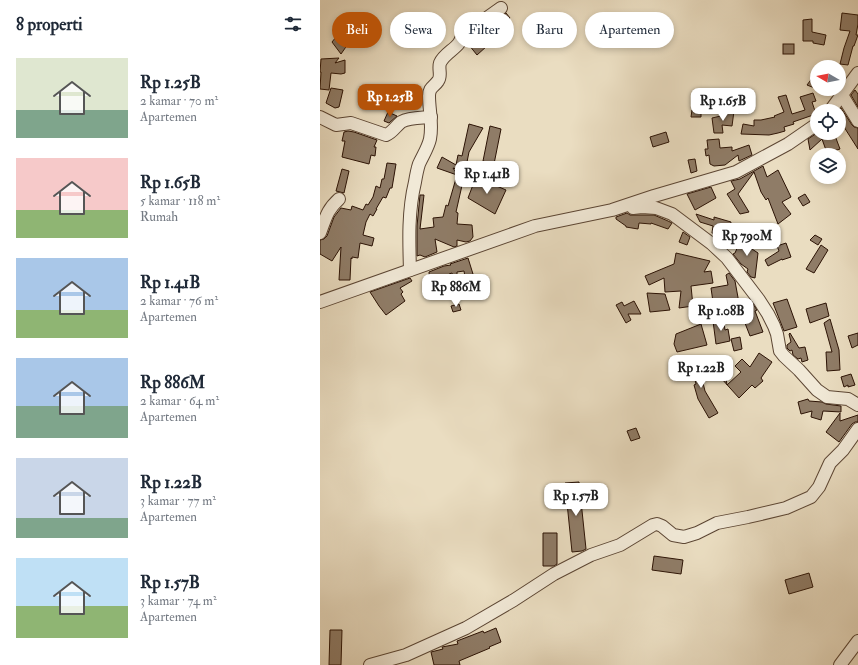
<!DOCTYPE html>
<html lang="id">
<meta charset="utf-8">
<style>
:root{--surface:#fff;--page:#f6f6f7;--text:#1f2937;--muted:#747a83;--accent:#b45309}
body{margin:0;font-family:"IM FELL Double Pica",serif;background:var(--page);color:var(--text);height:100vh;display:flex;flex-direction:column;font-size:15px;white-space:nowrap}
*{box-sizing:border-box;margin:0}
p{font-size:13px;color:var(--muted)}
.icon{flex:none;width:22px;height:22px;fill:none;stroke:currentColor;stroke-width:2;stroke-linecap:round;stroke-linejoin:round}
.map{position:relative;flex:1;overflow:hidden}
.details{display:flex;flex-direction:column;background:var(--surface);width:320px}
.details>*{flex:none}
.top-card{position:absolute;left:12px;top:12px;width:380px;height:36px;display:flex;gap:8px}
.needle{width:26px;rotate:279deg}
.tools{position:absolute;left:490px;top:60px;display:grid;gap:8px}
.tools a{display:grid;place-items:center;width:36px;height:36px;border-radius:50%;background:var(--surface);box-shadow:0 2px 6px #0003;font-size:20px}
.price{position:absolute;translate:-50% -34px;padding:0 9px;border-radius:8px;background:#fff;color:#222;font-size:13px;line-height:26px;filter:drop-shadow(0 1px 2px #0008)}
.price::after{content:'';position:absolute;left:50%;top:24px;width:12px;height:9px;margin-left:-6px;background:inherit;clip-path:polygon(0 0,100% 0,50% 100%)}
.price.selected{background:var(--accent);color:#fff}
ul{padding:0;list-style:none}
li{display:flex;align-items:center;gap:12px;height:100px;padding:0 16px}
li span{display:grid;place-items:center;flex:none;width:112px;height:80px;border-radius:0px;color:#555}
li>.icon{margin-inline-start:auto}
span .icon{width:48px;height:48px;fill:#fffc;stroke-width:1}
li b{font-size:17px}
h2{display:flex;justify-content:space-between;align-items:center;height:48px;padding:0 16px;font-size:17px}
.pill{padding:0 14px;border-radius:18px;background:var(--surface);box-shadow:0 2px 6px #0003;font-size:14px;line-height:36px}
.pill.selected{background:var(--accent);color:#fff}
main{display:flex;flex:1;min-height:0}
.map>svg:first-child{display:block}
.building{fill:#8f7c67;stroke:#2c1305}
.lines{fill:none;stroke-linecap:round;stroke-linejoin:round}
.minor-casing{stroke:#5c4634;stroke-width:14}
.minor{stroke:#f1e9d7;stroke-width:12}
</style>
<main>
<section class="details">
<h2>8 properti<svg class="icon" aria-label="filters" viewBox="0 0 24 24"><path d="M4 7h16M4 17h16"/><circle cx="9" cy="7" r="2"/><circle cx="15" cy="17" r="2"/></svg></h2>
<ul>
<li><span style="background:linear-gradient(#dfe7d0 65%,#7fa58c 0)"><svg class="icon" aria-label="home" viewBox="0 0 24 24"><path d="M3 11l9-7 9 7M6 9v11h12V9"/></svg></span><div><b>Rp 1.25B</b><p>2 kamar · 70 m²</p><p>Apartemen</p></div></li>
<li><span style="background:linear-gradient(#f6c9c9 65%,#8fb573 0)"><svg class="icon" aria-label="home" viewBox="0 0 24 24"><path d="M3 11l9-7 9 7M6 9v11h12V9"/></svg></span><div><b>Rp 1.65B</b><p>5 kamar · 118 m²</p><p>Rumah</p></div></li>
<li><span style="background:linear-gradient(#a9c7e8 65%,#8fb573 0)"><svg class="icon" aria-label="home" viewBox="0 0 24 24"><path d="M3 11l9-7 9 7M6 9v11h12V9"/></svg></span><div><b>Rp 1.41B</b><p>2 kamar · 76 m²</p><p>Apartemen</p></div></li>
<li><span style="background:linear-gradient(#a9c7e8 60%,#7fa58c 0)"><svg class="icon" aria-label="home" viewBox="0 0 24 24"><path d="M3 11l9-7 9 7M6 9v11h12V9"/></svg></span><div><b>Rp 886M</b><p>2 kamar · 64 m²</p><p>Apartemen</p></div></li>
<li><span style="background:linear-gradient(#c9d6e8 75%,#7fa58c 0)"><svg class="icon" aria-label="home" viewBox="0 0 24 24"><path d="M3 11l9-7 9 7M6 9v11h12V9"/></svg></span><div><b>Rp 1.22B</b><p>3 kamar · 77 m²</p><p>Apartemen</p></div></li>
<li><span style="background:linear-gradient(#bfe0f5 60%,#8fb573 0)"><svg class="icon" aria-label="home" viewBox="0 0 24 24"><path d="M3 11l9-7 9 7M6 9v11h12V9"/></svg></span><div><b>Rp 1.57B</b><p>3 kamar · 74 m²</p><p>Apartemen</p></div></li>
</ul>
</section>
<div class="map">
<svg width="538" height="665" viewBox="0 0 538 665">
<rect width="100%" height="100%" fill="#eaddc1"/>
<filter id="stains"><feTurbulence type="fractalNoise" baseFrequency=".005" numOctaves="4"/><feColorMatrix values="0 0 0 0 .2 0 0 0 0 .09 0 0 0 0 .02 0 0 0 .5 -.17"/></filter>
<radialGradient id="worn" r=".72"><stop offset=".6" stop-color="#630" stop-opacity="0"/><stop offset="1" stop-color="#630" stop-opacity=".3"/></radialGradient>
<g class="building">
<polygon points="186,13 190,18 173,32 177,37 157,55 149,45 162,34 160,32"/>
<polygon points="522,13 538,15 538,24 536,35 538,35 534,46 533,46 528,65 520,64 524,48 530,31 520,30"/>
<polygon points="492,19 492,32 506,35 504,45 493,43 493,41 483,41 483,20"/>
<polygon points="29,21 39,28 21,54 12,42"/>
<rect x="463" y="44" width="11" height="10"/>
<polygon points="19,58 15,63 25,60 25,73 21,74 11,73 9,90 0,89 1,72 0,72 1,59"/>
<polygon points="493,77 497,81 497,89 487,85"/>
<polygon points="11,88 23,90 19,107 15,108 6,103"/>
<polygon points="535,90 538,94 538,107 531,95"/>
<polygon points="493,93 496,101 492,102 496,114 473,122 474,124 464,127 465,131 458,133 449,135 421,134 423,124 434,126 434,120 441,120 455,117 454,116 464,112 458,97 466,95 472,114 485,110 480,97"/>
<polygon points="521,108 532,125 534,127 538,128 538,149 524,127 519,130 519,111"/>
<polygon points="372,110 381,110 381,117 371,117"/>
<polygon points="404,111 414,111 412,126 402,125 403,133 394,133 392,118 405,115"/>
<polygon points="68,112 77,116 69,123 64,121"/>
<polygon points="149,124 163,128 149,152 145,172 133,168 137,174 137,173 139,173 139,176 143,181 136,212 138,213 137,224 152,225 153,237 150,241 146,242 137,240 137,246 134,247 115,239 117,252 105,257 100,255 97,256 97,226 100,195 104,195 100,229 114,227 113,218 123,217 126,205 128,206 137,175 117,168 122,157 136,165 138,155 142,156"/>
<polygon points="170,126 181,129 174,164 163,161"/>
<polygon points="28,131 34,132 57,140 54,147 56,147 55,156 51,155 49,164 22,157 25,141 22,141 24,132"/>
<polygon points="346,132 349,142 333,147 330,137"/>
<polygon points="497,133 514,133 520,149 507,153 502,139 490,150 488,139"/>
<polygon points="399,139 400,148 412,147 412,151 429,145 432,155 419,161 418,155 405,165 394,166 390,164 389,155 386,156 385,149 388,149 387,140"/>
<polygon points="375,159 377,171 371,173 368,160"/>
<polygon points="67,163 76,164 72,188 70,188 66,198 63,197 56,209 57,209 53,216 50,214 46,222 43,235 54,238 52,246 40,243 38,258 32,257 32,259 31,258 30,280 19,280 21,247 12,261 0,254 0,240 4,239 7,236 14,217 21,208 31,210 32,206 43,210 46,204 48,205 53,197 56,186 60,188 62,179 64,179"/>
<polygon points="443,166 447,177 458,170 471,197 462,202 471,214 458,224 448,198 446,200 441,192 434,172 418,194 429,212 420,214 407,194 415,189 411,181 420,179"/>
<polygon points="22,169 29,171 24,193 16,191"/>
<polygon points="156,177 186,190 175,214 148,198"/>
<polygon points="391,187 396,198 375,210 367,194"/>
<polygon points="485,194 490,202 483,206 478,198"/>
<polygon points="307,213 310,215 334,215 348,221 352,223 348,229 331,223 331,224 319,223 318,229 306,227 306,226 296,219 296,217"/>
<polygon points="376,214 394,220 394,217 411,222 410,228 407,236 392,233 393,226 380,222"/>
<polygon points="363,232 370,237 367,245 359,242"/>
<polygon points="495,235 502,239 498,245 490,240"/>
<polygon points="421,239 431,245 432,249 438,253 435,278 431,277 427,272 428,269 421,264 413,254 415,253"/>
<polygon points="466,243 471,257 462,260 462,259 448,266 445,260 459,251 457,246"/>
<polygon points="501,245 508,250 494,273 486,269"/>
<polygon points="356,253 390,261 384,272 391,271 393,283 371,286 373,306 359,308 361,291 345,292 344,278 329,285 325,276 354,264"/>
<polygon points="148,258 153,274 145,277 144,271 137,272 137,281 134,281 132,273 129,274 130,284 118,286 118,295 104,296 104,288 110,287 109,272 124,266 131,265 130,264"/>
<polygon points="409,273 415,281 421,314 407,316 405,300 393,302 391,288 408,285 406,275"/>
<polygon points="90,278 92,281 80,288 83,292 81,294 85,301 66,315 59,306 50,292"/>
<polygon points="327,293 345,294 350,310 330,312"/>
<polygon points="467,299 477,327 464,331 453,303"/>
<polygon points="314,301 321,314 308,314 311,320 306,323 296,305 302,302 304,306"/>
<polygon points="431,301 437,310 435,311 443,332 430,336 423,318 425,303"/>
<polygon points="506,303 509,316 490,323 486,309"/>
<polygon points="139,304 141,310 133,312 131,306"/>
<polygon points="403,317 405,330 408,329 410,341 396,344 393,321"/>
<polygon points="510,319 519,350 520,370 507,371 506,352 512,352 504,323"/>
<polygon points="381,324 387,345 357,352 354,344 356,334"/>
<polygon points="470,333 479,348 485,347 488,360 482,362 481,358 478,359 473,355 472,350 470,351 467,348 467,345 471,342 469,334"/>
<polygon points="538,333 538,345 532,348 528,336"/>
<polygon points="420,337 422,349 414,351 411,339"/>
<polygon points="439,353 452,362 441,378 443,381 435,388 432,385 419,398 401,378 395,379 393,368 404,365 407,385 421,372 415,366 422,359 430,367"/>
<polygon points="376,359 379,371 380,371 385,391 398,413 389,418 378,399 374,385 376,384 373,371 368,373 366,362"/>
<polygon points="531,374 535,385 528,387 528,385 524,387 521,377"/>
<polygon points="488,399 489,401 502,402 506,404 521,406 521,412 503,411 501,420 491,417 492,411 481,414 478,402"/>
<polygon points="520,413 520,421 538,415 538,422 535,422 532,424 519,442 506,432"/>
<polygon points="316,428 320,438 311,441 307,431"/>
<polygon points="259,482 266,549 262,551 252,552 245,483"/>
<polygon points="223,533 237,533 237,564 234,566 223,566"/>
<polygon points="334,556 363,560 361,574 332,570"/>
<polygon points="489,573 493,587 469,594 465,580"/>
<polygon points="176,628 181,642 169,647 170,648 139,661 140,665 114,665 111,652 123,649 122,647 138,644 137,641 163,631 164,633"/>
<polygon points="10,630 22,630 21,665 9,665"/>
</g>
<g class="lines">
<g class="minor-casing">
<g id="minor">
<polyline points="522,95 538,121"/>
<polyline points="510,111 538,73"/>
<path d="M0 117 16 125 31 123 66 135C72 133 76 126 81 122 90 117 101 118 111 117"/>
<polyline points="313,208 322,207 336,208 352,214 392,244 407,258 439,300 448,314 454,326 457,334 460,351 464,356 479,370 497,390 507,397 528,399 538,405"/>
<path d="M0 233C6 217 7 210 19 199"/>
<path d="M90 270C89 240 88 211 95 182 96 176 97 170 99 164 103 155 108 148 110 139 113 124 109 110 109 96 109 87 114 87 118 81 122 76 118 69 120 63 124 54 134 50 139 43 141 40 141 38 143 35L181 8"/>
<polyline points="0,302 215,226 292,210 334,196 416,172 468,144 497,124"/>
<polyline points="50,665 86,655 146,628 194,600 234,574 271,555 300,545 333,525 337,524 342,526 353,535 364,537 377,533 397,523 428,517 466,508 491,497 499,487 510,463 523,450 538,429"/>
<polyline points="520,665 538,641"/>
</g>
</g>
<use href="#minor" class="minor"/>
</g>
<rect width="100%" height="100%" filter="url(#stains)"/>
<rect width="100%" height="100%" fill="url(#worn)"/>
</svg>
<div class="tools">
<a><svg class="needle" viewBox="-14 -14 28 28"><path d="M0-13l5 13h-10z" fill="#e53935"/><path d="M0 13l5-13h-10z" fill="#747a83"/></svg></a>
<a><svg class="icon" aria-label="locate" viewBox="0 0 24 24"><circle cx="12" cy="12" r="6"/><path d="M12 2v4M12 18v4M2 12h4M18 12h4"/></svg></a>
<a><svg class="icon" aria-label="layers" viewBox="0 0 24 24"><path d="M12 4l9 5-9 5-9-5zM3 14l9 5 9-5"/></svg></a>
</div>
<b class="price selected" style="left:70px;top:118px">Rp 1.25B</b>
<b class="price" style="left:403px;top:122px">Rp 1.65B</b>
<b class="price" style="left:167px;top:195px">Rp 1.41B</b>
<b class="price" style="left:427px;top:257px">Rp 790M</b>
<b class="price" style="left:136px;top:308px">Rp 886M</b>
<b class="price" style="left:401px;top:332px">Rp 1.08B</b>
<b class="price" style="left:381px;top:389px">Rp 1.22B</b>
<b class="price" style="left:256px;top:517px">Rp 1.57B</b>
<div class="top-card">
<a class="pill selected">Beli</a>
<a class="pill">Sewa</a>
<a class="pill">Filter</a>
<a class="pill">Baru</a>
<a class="pill">Apartemen</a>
</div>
</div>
</main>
